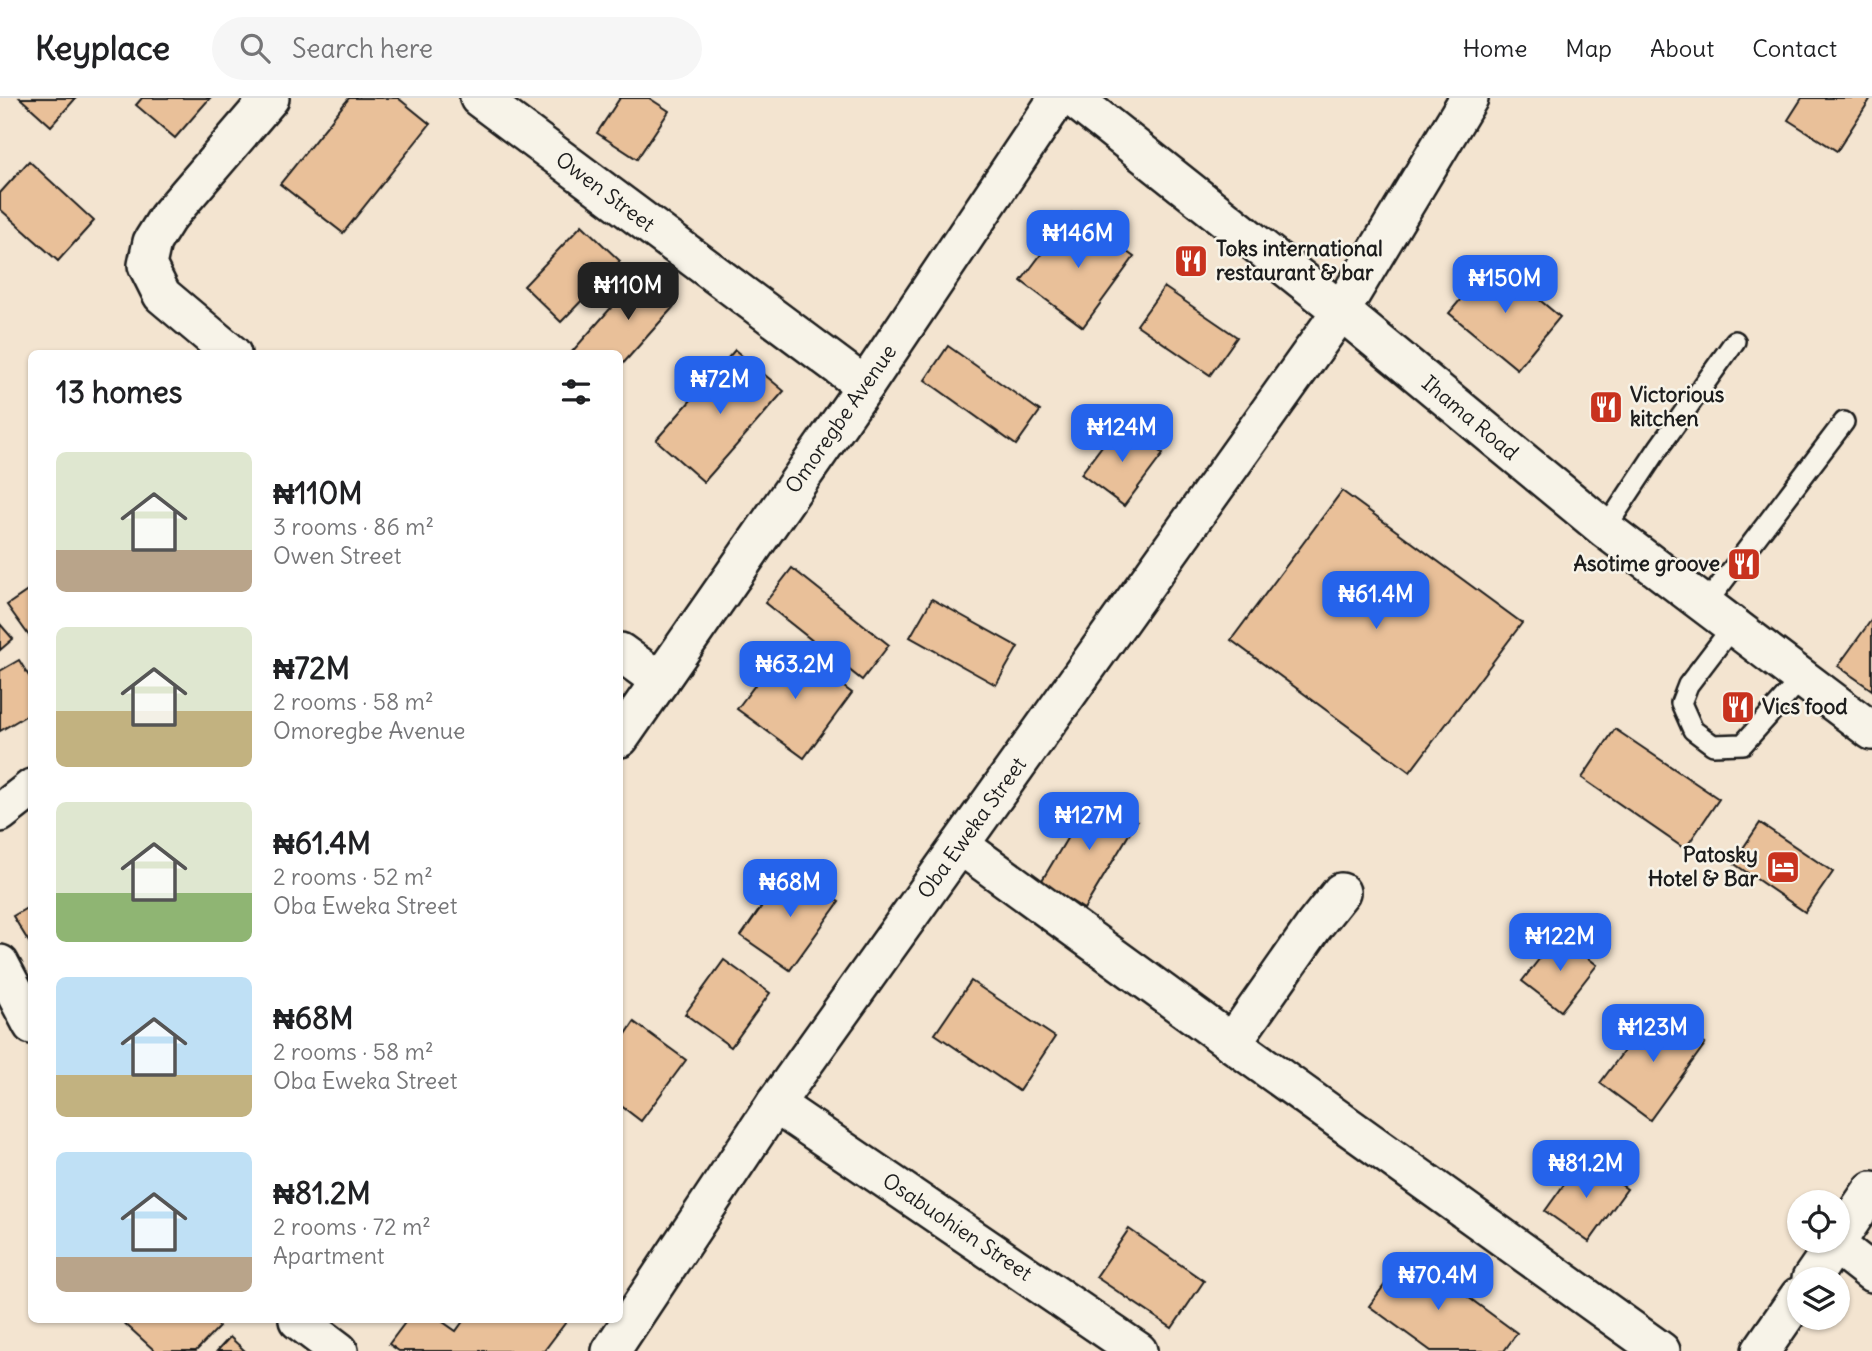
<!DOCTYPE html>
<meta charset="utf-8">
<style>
:root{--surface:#fff;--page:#f6f6f6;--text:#202124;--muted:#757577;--line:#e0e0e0;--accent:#2563eb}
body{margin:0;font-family:Delius,sans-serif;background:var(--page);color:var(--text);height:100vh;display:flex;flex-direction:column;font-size:26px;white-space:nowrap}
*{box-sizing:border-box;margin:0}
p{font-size:23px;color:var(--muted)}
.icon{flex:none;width:38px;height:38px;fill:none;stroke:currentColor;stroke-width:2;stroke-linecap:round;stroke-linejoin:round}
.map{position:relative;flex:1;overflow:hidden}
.side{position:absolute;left:28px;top:252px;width:595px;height:973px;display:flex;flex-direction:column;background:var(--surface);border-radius:10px;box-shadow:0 2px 5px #0004}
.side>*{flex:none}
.controls{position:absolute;left:1787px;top:1092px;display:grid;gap:14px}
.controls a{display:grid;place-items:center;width:63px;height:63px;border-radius:50%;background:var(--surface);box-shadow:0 2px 5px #0004;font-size:35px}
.price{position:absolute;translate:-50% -60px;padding:0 16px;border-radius:14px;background:var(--accent);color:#fff;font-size:23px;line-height:46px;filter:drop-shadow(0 2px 4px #0008)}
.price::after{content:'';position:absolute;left:50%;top:42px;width:21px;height:16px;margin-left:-10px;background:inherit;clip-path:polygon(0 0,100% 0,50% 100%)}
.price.on{background:#222;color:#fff}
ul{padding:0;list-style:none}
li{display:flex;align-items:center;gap:21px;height:175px;padding:0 28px}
li span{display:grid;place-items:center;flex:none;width:196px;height:140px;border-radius:10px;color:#555}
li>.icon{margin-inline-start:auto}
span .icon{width:84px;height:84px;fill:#fffc;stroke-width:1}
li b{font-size:30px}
h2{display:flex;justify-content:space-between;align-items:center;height:84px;padding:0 28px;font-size:30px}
header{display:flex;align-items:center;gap:42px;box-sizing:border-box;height:98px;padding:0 35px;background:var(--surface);border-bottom:2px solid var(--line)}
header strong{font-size:33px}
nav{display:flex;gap:38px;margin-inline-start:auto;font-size:24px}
.search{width:490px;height:63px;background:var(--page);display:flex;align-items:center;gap:18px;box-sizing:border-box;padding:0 24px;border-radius:38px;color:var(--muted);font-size:26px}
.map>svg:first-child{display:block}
.building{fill:#e9c099;stroke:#1c1c1c;stroke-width:2}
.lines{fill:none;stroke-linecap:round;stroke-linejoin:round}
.lane-casing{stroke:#1c1c1c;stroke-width:24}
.street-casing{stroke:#1c1c1c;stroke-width:42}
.lane{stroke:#f7f3e8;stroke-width:19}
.street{stroke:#f7f3e8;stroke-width:37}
.labels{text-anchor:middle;stroke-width:5;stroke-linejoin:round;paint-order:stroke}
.street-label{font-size:21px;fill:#1c1c1c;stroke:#f7f3e8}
.poi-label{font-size:21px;font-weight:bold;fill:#1c1c1c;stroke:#f7f3e8;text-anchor:start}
</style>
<header>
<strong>Keyplace</strong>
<div class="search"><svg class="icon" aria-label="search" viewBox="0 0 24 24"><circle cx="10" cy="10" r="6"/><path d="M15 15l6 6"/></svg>Search here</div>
<nav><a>Home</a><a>Map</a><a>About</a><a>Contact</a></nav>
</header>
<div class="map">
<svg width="1872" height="1253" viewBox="0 0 1872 1253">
<rect width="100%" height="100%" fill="#f3e4d0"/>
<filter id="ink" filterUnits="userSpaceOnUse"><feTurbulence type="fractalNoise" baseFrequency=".0143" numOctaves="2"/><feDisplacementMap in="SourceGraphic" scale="14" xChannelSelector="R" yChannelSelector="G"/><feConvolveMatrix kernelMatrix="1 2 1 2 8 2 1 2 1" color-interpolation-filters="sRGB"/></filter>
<g filter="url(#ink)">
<g class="building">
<polygon points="20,0 76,0 51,28"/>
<polygon points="142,0 210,0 175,40 136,7"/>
<polygon points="349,0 398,0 430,26 343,135 280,86"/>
<polygon points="620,0 649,0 669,13 637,61 597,35"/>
<polygon points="1802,0 1871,0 1837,53 1788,22"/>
<polygon points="29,63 94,123 58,163 0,111 0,95"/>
<polygon points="1072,115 1134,159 1083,229 1021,183"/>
<polygon points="582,127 620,163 561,224 524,188"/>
<polygon points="1493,163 1560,219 1517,271 1449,215"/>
<polygon points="641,176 676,206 620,269 620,256 570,256"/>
<polygon points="1164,189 1237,239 1210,277 1137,227"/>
<polygon points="948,248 1040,313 1016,347 925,282"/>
<polygon points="735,252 784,293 704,384 656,342"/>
<polygon points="1120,324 1163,356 1124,408 1081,376"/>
<polygon points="1342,393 1522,525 1410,674 1231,542"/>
<polygon points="792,470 889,547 862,582 765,505"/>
<polygon points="32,490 32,542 7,507"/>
<polygon points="932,501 1018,549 996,587 910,539"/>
<polygon points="1872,521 1872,592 1838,568"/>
<polygon points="0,526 13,541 0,552"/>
<polygon points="786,546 852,595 804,660 737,611"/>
<polygon points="19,562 32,583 32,614 0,633 0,573"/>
<polygon points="1615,631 1719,701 1685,751 1582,680"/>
<polygon points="1093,697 1137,723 1084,811 1041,784"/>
<polygon points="1760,725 1833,774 1805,814 1733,765"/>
<polygon points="789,769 839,804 790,872 741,838"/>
<polygon points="32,807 32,849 13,818"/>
<polygon points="1558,837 1597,867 1561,913 1522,883"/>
<polygon points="724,862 770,895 731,949 685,916"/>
<polygon points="971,883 1055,939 1019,993 935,936"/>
<polygon points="1656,910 1705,946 1650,1022 1600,985"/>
<polygon points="634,924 686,962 641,1023 620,1007 620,945"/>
<polygon points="1583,1060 1627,1091 1589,1144 1545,1113"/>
<polygon points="1129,1131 1204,1183 1172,1230 1096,1179"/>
<polygon points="1408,1155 1517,1235 1504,1253 1431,1253 1369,1208"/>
<polygon points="121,1222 211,1222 219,1229 196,1253 155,1253"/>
<polygon points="407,1222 440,1222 456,1233 464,1222 561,1222 566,1224 544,1253 399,1253 389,1246"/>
<polygon points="230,1239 245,1253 217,1253"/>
</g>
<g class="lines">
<g class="lane-casing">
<g id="lane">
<polyline points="1605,431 1660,348 1735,243"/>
<polyline points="1705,507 1844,324"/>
<polyline points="1733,528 1688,587 1681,605 1693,632 1713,647 1743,646 1802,580"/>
</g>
</g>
<g class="street-casing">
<g id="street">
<polyline points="479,0 865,288"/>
<polyline points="1073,0 1341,213 1605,431 1872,633"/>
<polyline points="232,256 162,197 147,167 152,144 167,120 270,0"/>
<polyline points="620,554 660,583"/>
<polyline points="620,640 865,288 1058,0"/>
<polyline points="0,715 32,690"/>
<polyline points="960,747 1232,945 1661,1253"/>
<polyline points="0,866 32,927"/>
<polyline points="1232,945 1314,828 1341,794"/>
<polyline points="775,1006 1138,1253"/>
<polyline points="1838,1142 1872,1092"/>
<polyline points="1835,1146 1872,1175"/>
<polyline points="1811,1181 1837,1143"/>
<polyline points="298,1222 339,1253"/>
<polyline points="611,1253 775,1006 1341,213 1469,0"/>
<polyline points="1761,1253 1799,1198"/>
</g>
</g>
<use href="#lane" class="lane"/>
<use href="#street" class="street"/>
</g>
</g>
<defs>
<g id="restaurant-square" transform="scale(1.75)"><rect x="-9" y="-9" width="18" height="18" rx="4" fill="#c8321e" stroke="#f7f3e8"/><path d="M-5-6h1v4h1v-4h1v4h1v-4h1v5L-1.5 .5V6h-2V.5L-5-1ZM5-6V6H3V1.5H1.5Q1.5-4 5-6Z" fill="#fff"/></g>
<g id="hotel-square" transform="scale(1.75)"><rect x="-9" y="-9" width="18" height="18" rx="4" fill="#c8321e" stroke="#f7f3e8"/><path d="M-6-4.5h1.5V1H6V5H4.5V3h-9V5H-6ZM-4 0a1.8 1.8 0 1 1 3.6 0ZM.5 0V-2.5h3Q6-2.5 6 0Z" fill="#fff"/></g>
</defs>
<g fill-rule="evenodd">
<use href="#restaurant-square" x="1191" y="163"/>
<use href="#restaurant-square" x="1606" y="309"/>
<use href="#restaurant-square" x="1744" y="466"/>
<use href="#restaurant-square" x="1738" y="609"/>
<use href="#hotel-square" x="1783" y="769"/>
</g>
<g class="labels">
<g class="street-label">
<text transform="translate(605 94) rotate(37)" y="7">Owen Street</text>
<text transform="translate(1470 320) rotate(40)" y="7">Ihama Road</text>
<text transform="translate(841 321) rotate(-55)" y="7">Omoregbe Avenue</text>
<text transform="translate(972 730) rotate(-54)" y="7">Oba Eweka Street</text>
<text transform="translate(957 1129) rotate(34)" y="7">Osabuohien Street</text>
</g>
<g class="poi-label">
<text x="1216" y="158">Toks international<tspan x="1216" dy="24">restaurant &amp; bar</tspan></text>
<text x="1630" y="304">Victorious<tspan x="1630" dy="24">kitchen</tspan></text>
<text x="1720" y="473" text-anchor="end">Asotime groove</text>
<text x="1762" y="616">Vics food</text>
<text x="1758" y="764" text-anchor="end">Patosky<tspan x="1758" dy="24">Hotel &amp; Bar</tspan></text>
</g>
</g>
</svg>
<div class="controls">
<a><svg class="icon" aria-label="locate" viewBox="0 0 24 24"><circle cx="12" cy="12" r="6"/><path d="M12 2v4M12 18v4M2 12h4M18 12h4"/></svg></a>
<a><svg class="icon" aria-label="layers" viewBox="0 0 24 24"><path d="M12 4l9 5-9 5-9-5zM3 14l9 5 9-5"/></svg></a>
</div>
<b class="price" style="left:1078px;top:172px">₦146M</b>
<b class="price" style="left:1505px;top:217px">₦150M</b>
<b class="price on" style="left:628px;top:224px">₦110M</b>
<b class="price" style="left:720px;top:318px">₦72M</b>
<b class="price" style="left:1122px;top:366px">₦124M</b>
<b class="price" style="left:1376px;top:533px">₦61.4M</b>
<b class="price" style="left:795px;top:603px">₦63.2M</b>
<b class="price" style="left:1089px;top:754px">₦127M</b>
<b class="price" style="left:790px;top:821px">₦68M</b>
<b class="price" style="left:1560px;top:875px">₦122M</b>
<b class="price" style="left:1653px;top:966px">₦123M</b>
<b class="price" style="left:1586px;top:1102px">₦81.2M</b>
<b class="price" style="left:1438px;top:1214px">₦70.4M</b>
<section class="side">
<h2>13 homes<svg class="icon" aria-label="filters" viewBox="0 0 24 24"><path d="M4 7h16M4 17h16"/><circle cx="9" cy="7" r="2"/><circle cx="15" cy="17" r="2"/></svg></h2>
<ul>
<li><span style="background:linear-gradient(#dfe7d0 70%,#b9a48a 0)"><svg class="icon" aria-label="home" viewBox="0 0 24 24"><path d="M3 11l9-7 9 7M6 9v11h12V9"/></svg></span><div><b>₦110M</b><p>3 rooms · 86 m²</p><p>Owen Street</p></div></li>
<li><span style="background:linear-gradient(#dfe7d0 60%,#c2b280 0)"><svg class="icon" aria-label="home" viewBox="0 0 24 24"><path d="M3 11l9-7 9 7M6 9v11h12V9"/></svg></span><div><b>₦72M</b><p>2 rooms · 58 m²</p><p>Omoregbe Avenue</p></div></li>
<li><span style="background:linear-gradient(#dfe7d0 65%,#8fb573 0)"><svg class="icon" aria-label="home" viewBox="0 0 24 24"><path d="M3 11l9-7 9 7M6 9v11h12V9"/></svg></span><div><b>₦61.4M</b><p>2 rooms · 52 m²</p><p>Oba Eweka Street</p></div></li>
<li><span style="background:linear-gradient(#bfe0f5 70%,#c2b280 0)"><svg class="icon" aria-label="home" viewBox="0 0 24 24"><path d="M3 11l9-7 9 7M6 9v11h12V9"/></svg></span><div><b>₦68M</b><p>2 rooms · 58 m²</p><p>Oba Eweka Street</p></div></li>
<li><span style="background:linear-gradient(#bfe0f5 75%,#b9a48a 0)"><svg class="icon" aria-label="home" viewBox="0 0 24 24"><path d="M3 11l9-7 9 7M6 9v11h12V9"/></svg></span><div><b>₦81.2M</b><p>2 rooms · 72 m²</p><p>Apartment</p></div></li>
</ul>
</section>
</div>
